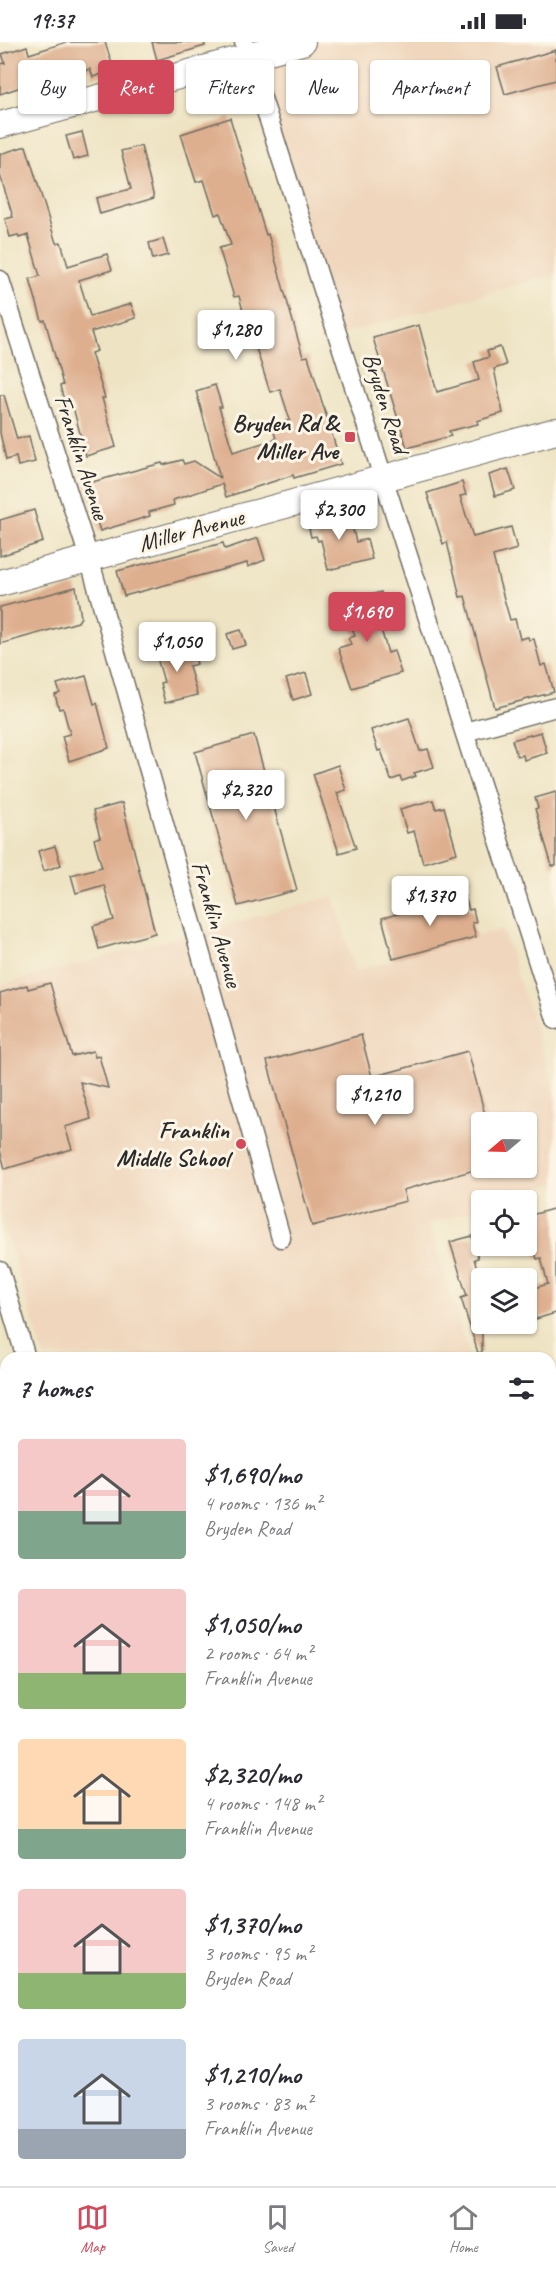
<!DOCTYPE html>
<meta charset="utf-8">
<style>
:root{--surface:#fff;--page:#f2f2f3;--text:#2b2b33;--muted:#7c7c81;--line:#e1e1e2;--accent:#d1495b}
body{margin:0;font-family:Caveat,sans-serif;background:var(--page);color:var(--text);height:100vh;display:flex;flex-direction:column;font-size:22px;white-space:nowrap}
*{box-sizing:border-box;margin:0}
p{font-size:20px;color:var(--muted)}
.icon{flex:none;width:33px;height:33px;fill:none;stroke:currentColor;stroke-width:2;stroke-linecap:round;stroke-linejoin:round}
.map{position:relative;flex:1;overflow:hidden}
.sheet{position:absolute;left:0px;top:1310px;width:556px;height:836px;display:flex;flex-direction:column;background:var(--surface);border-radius:18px 18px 0 0;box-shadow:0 2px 4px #0004}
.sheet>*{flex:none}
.banner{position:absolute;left:18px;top:18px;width:520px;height:54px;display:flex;gap:12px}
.needle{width:39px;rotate:251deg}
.controls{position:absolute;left:471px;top:1070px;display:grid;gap:12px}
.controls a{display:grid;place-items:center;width:66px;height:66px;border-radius:6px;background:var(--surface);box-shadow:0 2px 4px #0004;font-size:30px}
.price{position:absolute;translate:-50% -51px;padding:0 14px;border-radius:6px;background:#fff;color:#222;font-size:20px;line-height:39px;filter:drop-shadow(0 2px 3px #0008)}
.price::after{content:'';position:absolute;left:50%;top:36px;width:18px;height:14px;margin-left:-9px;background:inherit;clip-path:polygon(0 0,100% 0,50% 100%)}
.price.on{background:var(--accent);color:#fff}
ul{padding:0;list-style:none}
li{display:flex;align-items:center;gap:18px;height:150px;padding:0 18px}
li span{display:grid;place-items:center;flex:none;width:168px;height:120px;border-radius:6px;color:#555}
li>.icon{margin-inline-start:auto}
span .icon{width:72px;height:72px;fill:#fffc;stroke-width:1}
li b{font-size:26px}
h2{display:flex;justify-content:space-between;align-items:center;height:72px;padding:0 18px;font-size:26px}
.chip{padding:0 21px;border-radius:6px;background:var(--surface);box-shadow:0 2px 4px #0004;font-size:21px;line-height:54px}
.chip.on{background:var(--accent);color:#fff}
.status{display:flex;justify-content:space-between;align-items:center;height:42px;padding:0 30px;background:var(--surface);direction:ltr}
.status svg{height:16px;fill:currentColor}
.tab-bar{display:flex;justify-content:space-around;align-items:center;height:84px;border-top:2px solid var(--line);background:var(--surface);font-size:16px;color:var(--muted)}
.tab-bar a{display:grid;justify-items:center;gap:3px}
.tab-bar .on{color:var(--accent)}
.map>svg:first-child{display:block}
.built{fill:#efd6bc;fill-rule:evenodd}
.building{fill:#deaf8f}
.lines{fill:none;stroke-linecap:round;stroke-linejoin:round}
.street-casing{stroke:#6f6c61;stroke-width:21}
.secondary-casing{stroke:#6f6c61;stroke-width:28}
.street{stroke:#fff;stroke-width:18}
.secondary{stroke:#fff;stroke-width:26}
.poi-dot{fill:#d1495b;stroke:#fcf5e5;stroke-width:2}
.labels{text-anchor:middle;stroke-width:6;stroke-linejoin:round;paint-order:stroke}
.street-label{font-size:24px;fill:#2b2b2b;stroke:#fcf5e5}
.poi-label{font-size:24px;font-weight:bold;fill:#2b2b2b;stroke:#fcf5e5;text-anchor:end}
</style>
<div class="status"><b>19:37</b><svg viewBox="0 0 49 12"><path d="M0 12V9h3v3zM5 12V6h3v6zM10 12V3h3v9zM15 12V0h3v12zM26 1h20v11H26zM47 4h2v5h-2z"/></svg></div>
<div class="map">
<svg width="556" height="2144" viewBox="0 0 556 2144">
<rect width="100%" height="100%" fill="#fcf5e5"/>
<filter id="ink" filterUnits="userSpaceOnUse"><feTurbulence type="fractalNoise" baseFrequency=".0167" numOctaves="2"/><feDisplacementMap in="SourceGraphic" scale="12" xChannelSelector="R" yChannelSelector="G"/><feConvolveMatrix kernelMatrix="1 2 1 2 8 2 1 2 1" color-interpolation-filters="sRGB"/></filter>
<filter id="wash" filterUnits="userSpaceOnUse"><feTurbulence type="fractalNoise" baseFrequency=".008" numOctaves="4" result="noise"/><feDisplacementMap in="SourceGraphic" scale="24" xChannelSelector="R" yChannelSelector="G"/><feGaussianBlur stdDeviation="1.35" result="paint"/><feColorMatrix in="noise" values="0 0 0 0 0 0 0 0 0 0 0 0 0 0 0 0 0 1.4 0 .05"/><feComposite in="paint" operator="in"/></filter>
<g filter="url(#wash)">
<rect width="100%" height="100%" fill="#eee4c4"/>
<g class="built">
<polygon points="243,0 556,0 556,232 339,293"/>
<path d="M334 854 355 929 503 887 556 1052V1141L503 1158H482L481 1165 429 1182 469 1315H44L0 1171V943ZM482 1080H526V1125H482Z"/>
<polygon points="556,2038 556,2144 550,2139 551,2039"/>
</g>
<g id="blocks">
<g class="building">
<polygon points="67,0 105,0 114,28 93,35 90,27 46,41 45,37 0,52 0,22 5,21 2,12 27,4 29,12"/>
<polygon points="152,0 204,0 205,4 157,18"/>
<polygon points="556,8 556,38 505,52 497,25"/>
<polygon points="230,76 266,193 268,192 303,315 308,314 341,422 294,436 293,433 226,455 222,442 173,458 174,463 149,470 150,474 100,489 85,442 162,421 163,423 182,418 184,422 194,419 220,436 196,349 215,343 222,365 219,365 233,410 276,397 272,383 290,378 280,347 270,350 249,284 247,284 239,254 234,255 219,206 231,203 220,171 215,173 204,138 196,140 181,92"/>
<polygon points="82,90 88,114 73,118 66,94"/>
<polygon points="26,104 56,201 61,200 68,224 107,212 112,228 79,238 90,274 131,262 136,276 91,290 97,309 91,311 105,356 102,356 116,405 86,414 73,365 66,366 60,344 63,343 45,278 42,279 30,237 40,234 28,193 19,196 18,193 10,195 5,177 13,175 0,133 0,112"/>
<polygon points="141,104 154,156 100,172 96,156 131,147 121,109"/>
<polygon points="163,197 168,213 153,217 149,201"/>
<polygon points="419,283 437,350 479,338 474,320 489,315 487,309 500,305 506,323 494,327 503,371 477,379 478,382 449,389 451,394 407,406 373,296"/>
<polygon points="0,353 4,353 17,397 29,394 35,420 18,424 16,415 6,418 0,391"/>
<polygon points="508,427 515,448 495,454 489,433"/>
<polygon points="462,440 466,453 460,454 473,495 511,485 517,507 493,514 499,539 510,578 515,577 520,597 528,595 529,598 534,597 541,624 546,622 554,650 495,666 465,554 460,555 447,500 443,502 427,451"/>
<polygon points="34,468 43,500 0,514 0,478"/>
<polygon points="349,471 356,500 367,497 372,517 328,528 321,498 318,499 316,494 311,495 307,478"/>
<polygon points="258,496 265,518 248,525 247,521 124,554 117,529 223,501 225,507"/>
<polygon points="76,545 81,575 78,580 0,602 0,565"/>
<polygon points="381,550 387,570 377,574 388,611 394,609 401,631 352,646 338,606 351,602 348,596 355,594 344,561"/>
<polygon points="241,588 246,603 232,607 227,592"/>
<polygon points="191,602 197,622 189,624 197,653 165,661 160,641 164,640 156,612"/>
<polygon points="306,631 312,652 293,658 286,637"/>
<polygon points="86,634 94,662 97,661 109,706 69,719 62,694 70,692 63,666 59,667 55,653 60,651 57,642"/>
<polygon points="409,676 420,709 428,707 434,725 414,731 416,734 402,739 400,735 391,738 381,708 378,709 371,688"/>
<polygon points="541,690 547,711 524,718 523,713 517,714 512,698"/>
<polygon points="254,693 297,848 238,864 195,710"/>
<polygon points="338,723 346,748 337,751 356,806 339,811 313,732"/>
<polygon points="556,750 556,824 552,824 535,767 538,766 535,756"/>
<polygon points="433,758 436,767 444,765 457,811 423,821 414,789 407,791 400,767"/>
<polygon points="122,761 155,891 99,907 93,884 114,878 104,843 76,851 71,833 102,825 94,797 100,795 93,769"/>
<polygon points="55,804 61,823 44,829 38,809"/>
<polygon points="465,854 469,868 473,867 476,880 472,881 476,895 393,917 382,876"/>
<polygon points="50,941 72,1014 93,1009 95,1015 99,1014 108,1046 80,1040 91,1077 65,1085 72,1107 5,1127 0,1108 0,951 27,943 28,947"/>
<polygon points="361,993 372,1035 468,1009 487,1080 482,1080 482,1126 403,1148 406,1159 312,1184 267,1019"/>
<polygon points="556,1166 556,1271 536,1277 530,1257 535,1255 534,1246 548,1242 541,1216 537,1217 533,1204 536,1204 528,1174"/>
<polygon points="472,1194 478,1216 474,1217 482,1244 482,1310 478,1311 461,1256 467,1254 450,1200"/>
</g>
</g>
</g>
<g filter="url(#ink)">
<use href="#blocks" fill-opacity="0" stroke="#6f6c61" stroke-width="1.5"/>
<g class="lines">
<g class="street-casing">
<g id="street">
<polyline points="244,0 556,977"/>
<polyline points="0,238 89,516 281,1196"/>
<polyline points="465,690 556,665"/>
<polyline points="0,1229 26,1316"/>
<polyline points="0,1379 6,1377"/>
<polyline points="550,1771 556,1770"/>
<polyline points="0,1923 6,1921"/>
<polyline points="550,2050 556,2049"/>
<polyline points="268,2139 270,2144"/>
<polyline points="550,2139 552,2144"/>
<polyline points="226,2144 244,2139"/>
</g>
</g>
<g class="secondary-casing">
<g id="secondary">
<polyline points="0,83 302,0"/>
<polyline points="0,541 556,389"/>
</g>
</g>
<use href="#street" class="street"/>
<use href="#secondary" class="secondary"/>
</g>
</g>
<g class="poi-dot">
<rect x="344" y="389" width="12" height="12" rx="3"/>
<circle cx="241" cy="1102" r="6"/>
</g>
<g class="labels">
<g class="street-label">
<text transform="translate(386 361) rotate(72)" y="8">Bryden Road</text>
<text transform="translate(82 415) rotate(72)" y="8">Franklin Avenue</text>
<text transform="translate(191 488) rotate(-15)" y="8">Miller Avenue</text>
<text transform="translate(217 882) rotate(74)" y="8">Franklin Avenue</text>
</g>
<g class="poi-label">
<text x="338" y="389">Bryden Rd &amp;<tspan x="338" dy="28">Miller Ave</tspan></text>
<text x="229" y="1096">Franklin<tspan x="229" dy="28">Middle School</tspan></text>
</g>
</g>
</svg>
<div class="controls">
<a><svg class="needle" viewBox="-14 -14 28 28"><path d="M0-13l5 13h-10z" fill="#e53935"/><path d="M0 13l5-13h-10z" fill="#7c7c81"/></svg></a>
<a><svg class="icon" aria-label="locate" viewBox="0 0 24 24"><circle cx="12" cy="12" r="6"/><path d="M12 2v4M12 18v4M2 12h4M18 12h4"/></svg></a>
<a><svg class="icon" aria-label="layers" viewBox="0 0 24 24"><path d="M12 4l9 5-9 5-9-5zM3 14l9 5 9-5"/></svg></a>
</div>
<b class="price" style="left:236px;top:319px">$1,280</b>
<b class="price" style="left:339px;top:499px">$2,300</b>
<b class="price on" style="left:367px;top:601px">$1,690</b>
<b class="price" style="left:177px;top:631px">$1,050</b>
<b class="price" style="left:246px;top:779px">$2,320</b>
<b class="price" style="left:430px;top:885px">$1,370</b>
<b class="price" style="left:375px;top:1084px">$1,210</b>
<div class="banner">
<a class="chip">Buy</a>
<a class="chip on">Rent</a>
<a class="chip">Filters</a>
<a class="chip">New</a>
<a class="chip">Apartment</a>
</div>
<section class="sheet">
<h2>7 homes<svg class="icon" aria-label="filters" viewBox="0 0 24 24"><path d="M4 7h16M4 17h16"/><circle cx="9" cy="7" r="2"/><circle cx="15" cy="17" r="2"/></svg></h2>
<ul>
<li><span style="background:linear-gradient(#f6c9c9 60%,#7fa58c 0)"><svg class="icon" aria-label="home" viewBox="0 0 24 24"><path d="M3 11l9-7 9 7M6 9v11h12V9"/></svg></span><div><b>$1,690/mo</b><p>4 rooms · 136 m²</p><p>Bryden Road</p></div></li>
<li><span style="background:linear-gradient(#f6c9c9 70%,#8fb573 0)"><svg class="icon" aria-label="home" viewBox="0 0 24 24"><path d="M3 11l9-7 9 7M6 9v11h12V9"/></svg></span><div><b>$1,050/mo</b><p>2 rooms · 64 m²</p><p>Franklin Avenue</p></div></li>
<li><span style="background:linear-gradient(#ffd9b3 75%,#7fa58c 0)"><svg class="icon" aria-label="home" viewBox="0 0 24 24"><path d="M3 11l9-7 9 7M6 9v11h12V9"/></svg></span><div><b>$2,320/mo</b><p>4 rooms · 148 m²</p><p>Franklin Avenue</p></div></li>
<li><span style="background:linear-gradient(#f6c9c9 70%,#8fb573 0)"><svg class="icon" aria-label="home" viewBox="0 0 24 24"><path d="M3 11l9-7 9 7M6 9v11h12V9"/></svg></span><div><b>$1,370/mo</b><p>3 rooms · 95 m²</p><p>Bryden Road</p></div></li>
<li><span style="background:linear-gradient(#c9d6e8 75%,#9aa5b1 0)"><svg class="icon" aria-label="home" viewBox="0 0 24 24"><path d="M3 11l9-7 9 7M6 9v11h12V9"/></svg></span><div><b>$1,210/mo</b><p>3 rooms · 83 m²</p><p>Franklin Avenue</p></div></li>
</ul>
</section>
</div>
<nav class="tab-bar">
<a class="on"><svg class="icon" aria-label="map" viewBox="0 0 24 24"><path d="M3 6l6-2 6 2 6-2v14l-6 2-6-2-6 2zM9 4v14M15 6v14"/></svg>Map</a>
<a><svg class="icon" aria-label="saved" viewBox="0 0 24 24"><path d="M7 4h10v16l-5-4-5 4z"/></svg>Saved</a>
<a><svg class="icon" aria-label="home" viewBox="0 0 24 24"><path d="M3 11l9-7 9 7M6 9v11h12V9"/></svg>Home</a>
</nav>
